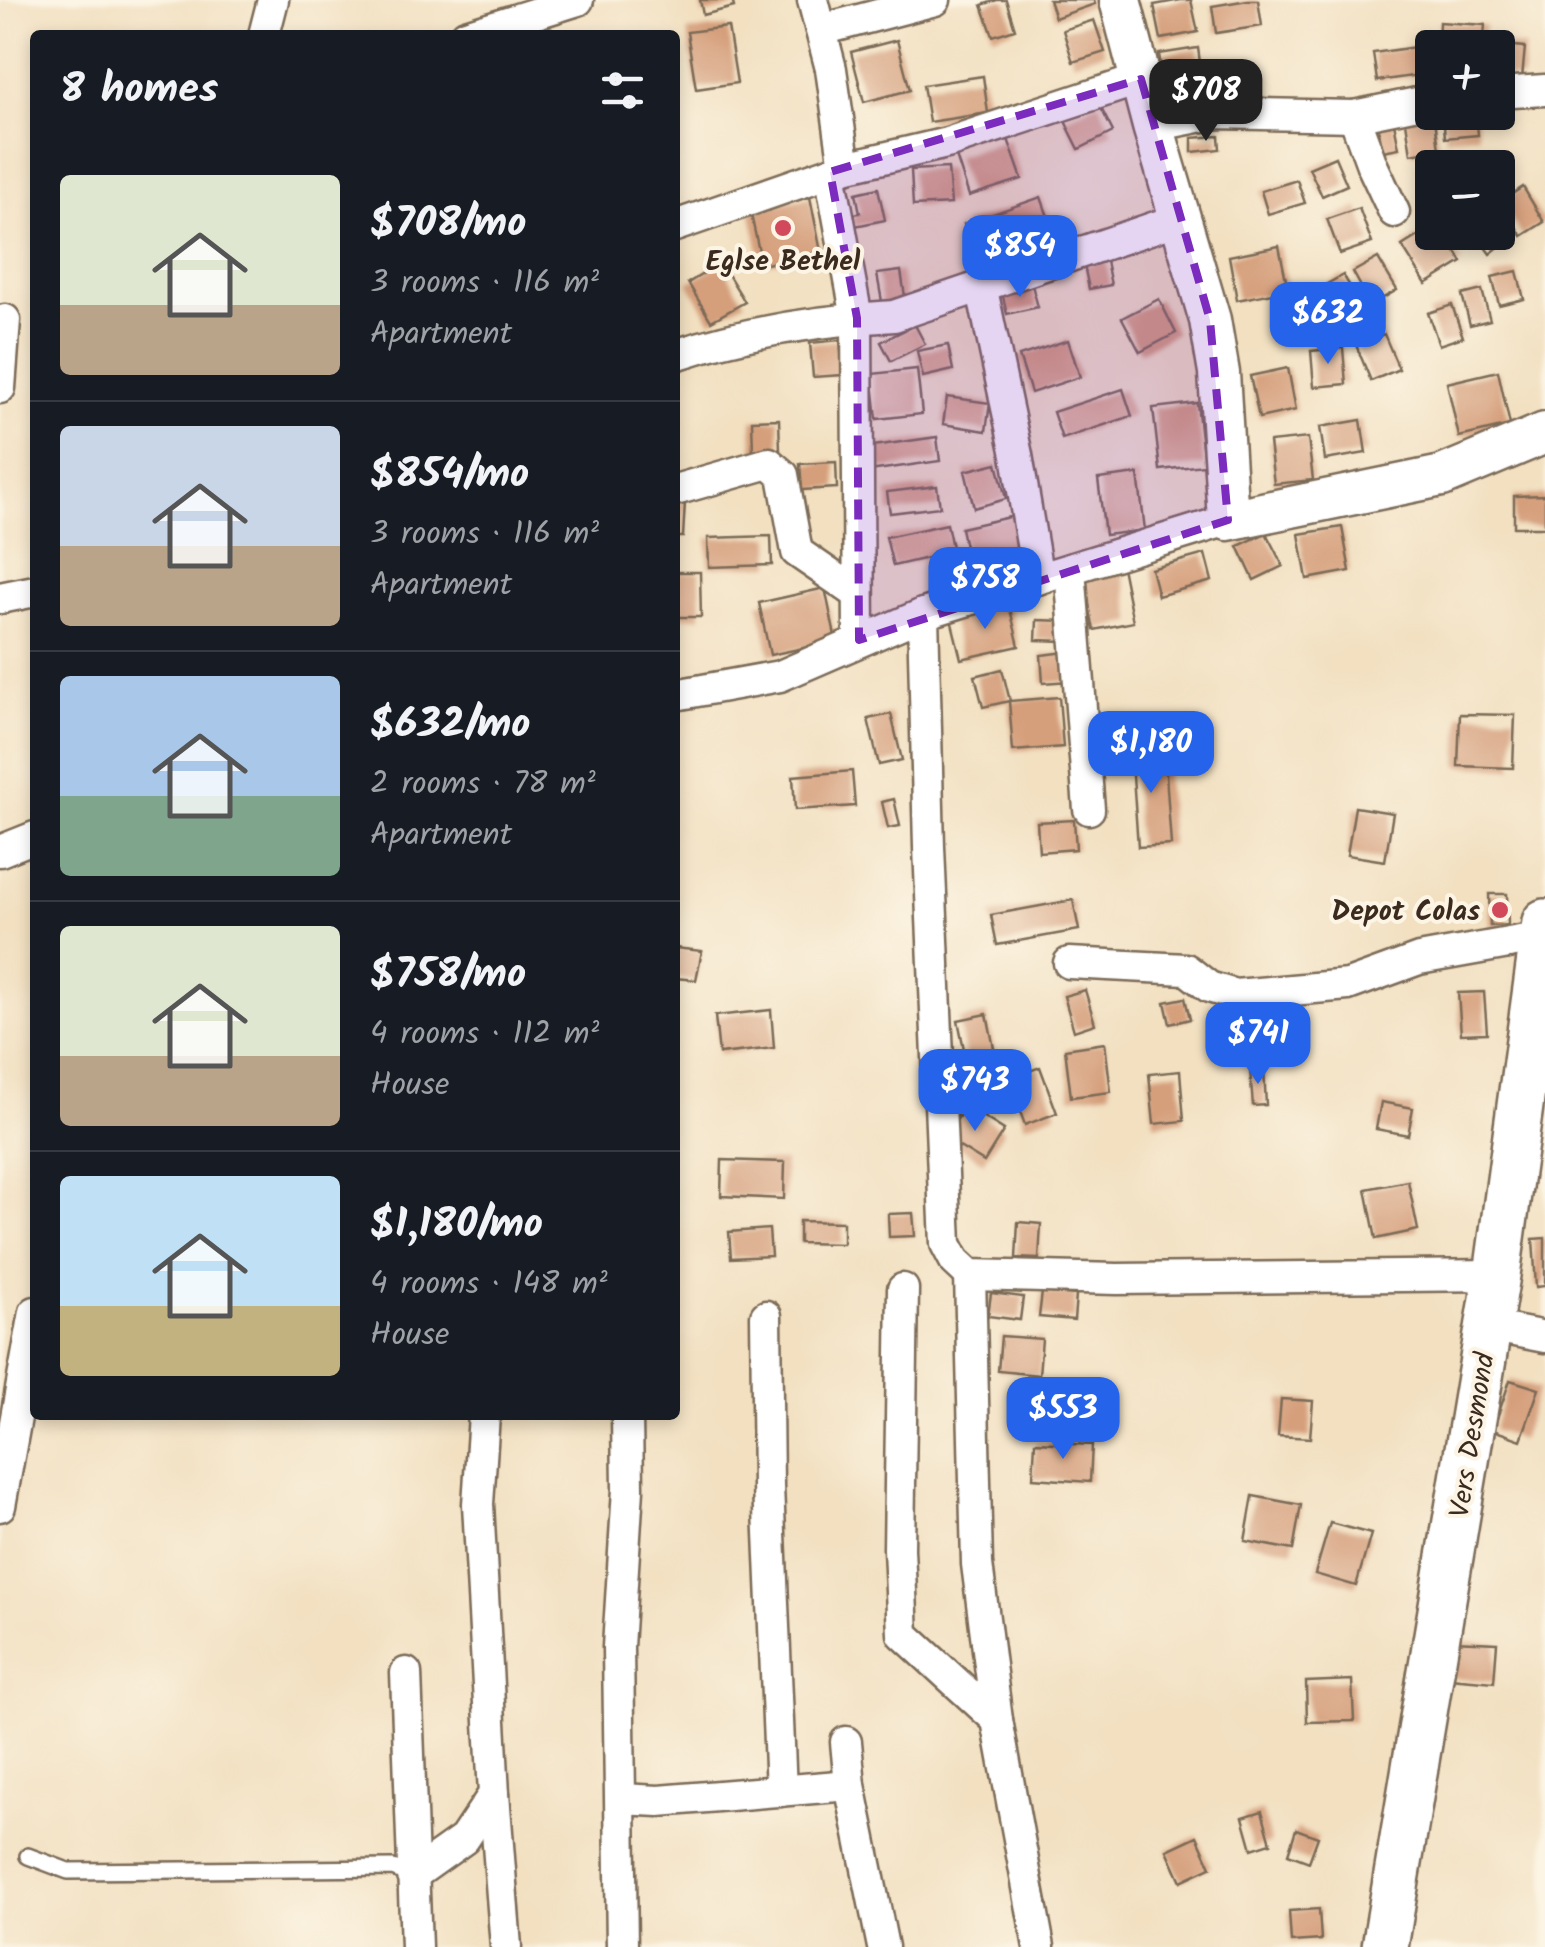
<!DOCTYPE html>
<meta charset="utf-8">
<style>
:root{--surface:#171b24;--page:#20242c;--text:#f1f3f6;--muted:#9ea1a6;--line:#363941;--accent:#2563eb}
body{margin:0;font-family:Kalam,sans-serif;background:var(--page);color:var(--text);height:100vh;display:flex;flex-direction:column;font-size:38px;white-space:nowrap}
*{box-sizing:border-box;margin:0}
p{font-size:32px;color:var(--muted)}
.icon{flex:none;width:55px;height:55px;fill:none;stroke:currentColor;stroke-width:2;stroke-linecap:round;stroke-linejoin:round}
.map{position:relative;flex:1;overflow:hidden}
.panel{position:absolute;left:30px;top:30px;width:650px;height:1390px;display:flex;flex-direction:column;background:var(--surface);border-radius:10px;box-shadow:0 5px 15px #0003}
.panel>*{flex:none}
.fabs{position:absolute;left:1415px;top:30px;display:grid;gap:20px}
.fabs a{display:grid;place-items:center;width:100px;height:100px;border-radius:10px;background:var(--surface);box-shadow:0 5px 15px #0003;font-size:50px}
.price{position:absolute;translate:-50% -85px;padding:0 22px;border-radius:20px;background:var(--accent);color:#fff;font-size:32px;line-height:65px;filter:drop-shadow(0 2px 5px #0008)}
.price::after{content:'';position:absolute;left:50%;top:60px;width:30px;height:22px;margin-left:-15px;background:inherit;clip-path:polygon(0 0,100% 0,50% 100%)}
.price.current{background:#222;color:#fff}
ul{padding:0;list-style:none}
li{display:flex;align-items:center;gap:30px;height:250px;padding:0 30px}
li+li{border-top:2px solid var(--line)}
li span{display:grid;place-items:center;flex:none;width:280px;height:200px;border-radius:10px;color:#555}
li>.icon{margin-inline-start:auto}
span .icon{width:120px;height:120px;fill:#fffc;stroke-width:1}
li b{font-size:42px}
h2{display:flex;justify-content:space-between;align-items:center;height:120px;padding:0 30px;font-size:42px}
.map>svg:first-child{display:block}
.building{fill:#d59f7b}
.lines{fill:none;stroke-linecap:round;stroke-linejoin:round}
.service-casing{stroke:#7b6a57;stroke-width:20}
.minor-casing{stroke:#7b6a57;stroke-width:35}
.tertiary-casing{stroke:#7b6a57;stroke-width:45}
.secondary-casing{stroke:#7b6a57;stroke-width:50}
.service{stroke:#fff;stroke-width:15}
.minor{stroke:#fff;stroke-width:30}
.tertiary{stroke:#fff;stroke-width:40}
.secondary{stroke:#fff;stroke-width:45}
.marked{fill:#7b2cbf;fill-opacity:0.2;stroke:#7b2cbf;stroke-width:8;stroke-dasharray:20 12;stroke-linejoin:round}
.poi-dot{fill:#d1495b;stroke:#fcf5e5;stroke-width:4}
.labels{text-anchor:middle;stroke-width:8;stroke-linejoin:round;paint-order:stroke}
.poi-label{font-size:28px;font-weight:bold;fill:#3b2a1e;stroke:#fcf5e5}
.street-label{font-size:28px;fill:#3b2a1e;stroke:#fcf5e5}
</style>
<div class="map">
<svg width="1545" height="1947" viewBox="0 0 1545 1947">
<rect width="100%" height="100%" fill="#fcf5e5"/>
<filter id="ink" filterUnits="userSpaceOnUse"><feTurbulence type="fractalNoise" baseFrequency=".01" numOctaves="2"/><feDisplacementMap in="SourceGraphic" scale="20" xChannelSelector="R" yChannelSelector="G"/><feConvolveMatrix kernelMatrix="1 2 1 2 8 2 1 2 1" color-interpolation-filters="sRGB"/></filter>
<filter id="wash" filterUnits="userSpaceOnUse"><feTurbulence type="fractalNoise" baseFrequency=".0048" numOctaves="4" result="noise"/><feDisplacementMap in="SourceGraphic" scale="40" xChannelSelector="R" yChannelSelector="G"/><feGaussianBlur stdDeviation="2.25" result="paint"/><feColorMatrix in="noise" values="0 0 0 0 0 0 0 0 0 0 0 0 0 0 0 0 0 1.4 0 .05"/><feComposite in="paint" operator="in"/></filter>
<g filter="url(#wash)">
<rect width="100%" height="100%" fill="#f2e0c1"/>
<g id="blocks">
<g class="building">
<polygon points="700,0 732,0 734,7 703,15"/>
<polygon points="997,0 1006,0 1015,29 993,36 982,5"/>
<polygon points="1049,0 1094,0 1095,4 1055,18"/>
<polygon points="1181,0 1191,0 1198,32 1161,39 1154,5"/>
<polygon points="1248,0 1258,0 1262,26 1216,33 1212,6"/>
<polygon points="1094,20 1105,52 1073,62 1063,30"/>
<polygon points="1439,22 1485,25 1483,48 1438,48"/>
<polygon points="728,27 737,83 696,89 687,32"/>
<polygon points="897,40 910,90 864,102 851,52"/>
<polygon points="1493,44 1525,47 1522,79 1498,76 1498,48 1492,48"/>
<polygon points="1423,46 1427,74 1377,81 1373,53"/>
<polygon points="1198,48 1202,77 1163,82 1159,54"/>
<polygon points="983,76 988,113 929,122 923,85"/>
<polygon points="1098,102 1113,132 1079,149 1064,119"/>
<polygon points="1404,109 1434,112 1439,149 1411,154"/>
<polygon points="1443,112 1476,112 1478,135 1445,138"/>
<polygon points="1392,113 1399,148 1383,151 1376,117"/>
<polygon points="1219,136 1220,149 1192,152 1192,138"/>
<polygon points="1008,139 1022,179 969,196 956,156"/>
<polygon points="1335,157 1347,185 1322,196 1309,168"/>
<polygon points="948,168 951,204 913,206 911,170"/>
<polygon points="1297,180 1305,203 1268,214 1261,191"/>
<polygon points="1523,187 1544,222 1522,236 1500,202"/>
<polygon points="878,188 885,220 855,226 853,214 860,213 856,193"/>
<polygon points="810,197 821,252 762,265 750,210"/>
<polygon points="1041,197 1056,239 980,266 964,224"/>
<polygon points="1359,208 1372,243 1340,254 1327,219"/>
<polygon points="1498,218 1512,236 1490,254 1474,232 1498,232"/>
<polygon points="1432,227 1432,232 1444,232 1462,262 1426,284 1402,246"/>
<polygon points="1279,246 1288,290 1237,300 1229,256"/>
<polygon points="1378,258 1397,290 1371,305 1353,272"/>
<polygon points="1106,261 1111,285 1089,289 1084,265"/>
<polygon points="721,263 745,302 711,321 688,283"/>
<polygon points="901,271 906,303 883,307 877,274"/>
<polygon points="1517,271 1524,299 1499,305 1492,277"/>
<polygon points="1343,275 1363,307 1341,320 1320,288"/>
<polygon points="1032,285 1038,307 1007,314 1002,292"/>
<polygon points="1482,290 1490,320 1470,325 1462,295"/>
<polygon points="1159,299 1176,333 1140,352 1122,318"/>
<polygon points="1452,305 1463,337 1439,345 1428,313"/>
<polygon points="915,325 925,344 891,361 881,342"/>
<polygon points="1384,334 1399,369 1371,381 1356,345"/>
<polygon points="840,340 843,375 813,377 810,343"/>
<polygon points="1068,340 1080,377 1031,393 1019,356"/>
<polygon points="948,345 953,370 923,377 917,351"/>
<polygon points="1343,348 1346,384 1314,387 1311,351"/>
<polygon points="1288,368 1296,410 1259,418 1250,376"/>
<polygon points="917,369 922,414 877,419 872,374"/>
<polygon points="1498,371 1510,425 1459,437 1447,383"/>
<polygon points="1123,389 1132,416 1062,439 1053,412"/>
<polygon points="947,397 990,403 986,431 943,424"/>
<polygon points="1197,403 1204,465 1160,470 1153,408"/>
<polygon points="779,419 780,451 753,452 752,420"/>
<polygon points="1361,420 1366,453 1325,460 1320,427"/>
<polygon points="937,437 940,461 869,471 866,447"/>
<polygon points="1308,438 1313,480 1274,484 1269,442"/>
<polygon points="836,462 837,488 802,490 800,464"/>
<polygon points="997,463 1006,499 974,508 965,471"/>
<polygon points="1138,474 1145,530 1105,535 1098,479"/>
<polygon points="937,486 940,507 890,513 887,492"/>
<polygon points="1545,495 1545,527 1514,527 1514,496"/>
<polygon points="675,502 685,502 683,537 675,537"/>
<polygon points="1014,516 1021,549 968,561 961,528"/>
<polygon points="947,524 953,552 893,566 886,537"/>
<polygon points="1342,527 1350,571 1307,579 1299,534"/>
<polygon points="1266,533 1283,566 1254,580 1238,546"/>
<polygon points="771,536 772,565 709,567 708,538"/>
<polygon points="1205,554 1212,581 1158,596 1151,569"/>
<polygon points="1122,567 1133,622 1094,630 1083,575"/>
<polygon points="675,572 700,572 701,617 675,617"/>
<polygon points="825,588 836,641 770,655 759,603"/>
<polygon points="1009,605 1019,646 961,659 951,619"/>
<polygon points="1037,620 1066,621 1065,641 1036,640"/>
<polygon points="1067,652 1070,681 1043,683 1041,655"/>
<polygon points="1002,669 1010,701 1059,697 1063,747 1013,751 1009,701 983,707 975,676"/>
<polygon points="891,714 902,760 879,765 868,719"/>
<polygon points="1460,714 1515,715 1513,768 1458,766"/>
<polygon points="1164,745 1171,845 1138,847 1131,747"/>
<polygon points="852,771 855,806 795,810 793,776"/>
<polygon points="894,799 900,826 888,828 882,802"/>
<polygon points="1355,807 1393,813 1385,861 1347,855"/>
<polygon points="1074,820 1076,849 1039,852 1037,822"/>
<polygon points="1489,894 1507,894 1508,925 1490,926"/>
<polygon points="1073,900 1079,930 997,945 991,915"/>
<polygon points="675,948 702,951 696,980 675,978"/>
<polygon points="1085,990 1095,1024 1074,1031 1064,996"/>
<polygon points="1484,992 1487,1033 1461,1034 1458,993"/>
<polygon points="1185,998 1190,1019 1170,1024 1165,1002"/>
<polygon points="771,1010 774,1048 719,1054 715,1016"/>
<polygon points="1218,1010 1253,1010 1254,1035 1218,1035"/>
<polygon points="987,1014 995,1053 966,1059 958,1020"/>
<polygon points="1105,1043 1111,1092 1071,1097 1065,1049"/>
<polygon points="1040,1067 1057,1113 1025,1125 1008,1079"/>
<polygon points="1264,1069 1266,1105 1253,1106 1250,1070"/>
<polygon points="1180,1071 1184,1121 1154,1124 1149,1074"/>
<polygon points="1381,1102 1413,1108 1408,1135 1376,1129"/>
<polygon points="966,1106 1004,1130 984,1162 945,1138"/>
<polygon points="722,1160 785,1162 784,1199 721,1196"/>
<polygon points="1408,1181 1418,1230 1376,1239 1366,1189"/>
<polygon points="913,1213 915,1236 889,1237 888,1214"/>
<polygon points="799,1221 843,1222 843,1244 799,1243"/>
<polygon points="1018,1222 1041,1224 1039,1259 1016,1258"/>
<polygon points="769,1229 771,1256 731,1258 729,1232"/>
<polygon points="1545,1238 1545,1286 1536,1287 1533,1239"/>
<polygon points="1042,1292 1076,1295 1074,1320 1039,1317"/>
<polygon points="991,1293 1023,1297 1020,1320 988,1316"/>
<polygon points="1001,1336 1042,1339 1039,1375 998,1371"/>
<polygon points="1510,1380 1539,1389 1521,1440 1493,1430"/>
<polygon points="1281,1399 1313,1401 1310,1438 1278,1436"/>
<polygon points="1035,1442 1092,1445 1090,1482 1033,1478"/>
<polygon points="1253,1496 1301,1505 1293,1550 1245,1541"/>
<polygon points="1330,1523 1371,1534 1356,1586 1315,1574"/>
<polygon points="1452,1641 1497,1643 1494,1682 1450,1678"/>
<polygon points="1352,1680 1354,1721 1307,1722 1306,1682"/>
<polygon points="1262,1811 1271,1843 1252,1849 1243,1817"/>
<polygon points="1296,1829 1318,1837 1309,1862 1288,1854"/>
<polygon points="1197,1836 1211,1867 1181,1881 1167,1850"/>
<polygon points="1319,1909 1321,1940 1291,1942 1289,1911"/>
</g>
</g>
</g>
<g filter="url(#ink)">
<use href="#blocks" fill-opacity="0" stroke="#7b6a57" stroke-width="2.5"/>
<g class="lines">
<g class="service-casing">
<polyline id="service" points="28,1856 68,1871 393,1868 412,1876"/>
</g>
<g class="minor-casing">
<g id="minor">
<polyline points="813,0 831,69 845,167"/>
<polyline points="821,30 935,0"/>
<polyline points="264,35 273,0"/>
<polyline points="466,35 578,0"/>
<polyline points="1498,93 1545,90"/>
<polyline points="1153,126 1218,113 1354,116"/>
<polyline points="830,172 857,318 859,640"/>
<polyline points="1394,212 1372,165 1354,116 1432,100"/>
<polyline points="675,226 845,167 947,143 1141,79"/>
<polyline points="981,285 1017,455 1038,579"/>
<path d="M675 355C745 332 821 320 894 316L1179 219"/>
<polyline points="0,388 5,320"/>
<polyline points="675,490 769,463 783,475 797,552 858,594"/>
<polyline points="1070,569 1089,809"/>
<polyline points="0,598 35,591"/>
<polyline points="923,614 929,847 946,1244 955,1261 970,1275 1117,1279 1497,1275"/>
<polyline points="675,695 780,676 923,614 1228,520"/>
<polyline points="0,851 35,837"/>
<polyline points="1069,963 1186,969 1209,987 1235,995 1348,985 1419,959 1543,937"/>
<polyline points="970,1275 977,1564 997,1720"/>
<polyline points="903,1289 899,1549 903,1634 997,1720 1039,1947"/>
<polyline points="766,1316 768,1486 781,1791"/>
<polyline points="1489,1326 1545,1337"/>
<polyline points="0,1506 35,1312"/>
<polyline points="406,1673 416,1947"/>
<polyline points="846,1742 850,1785 883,1947"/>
<polyline points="494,1794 506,1947"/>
<polyline points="621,1799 659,1801 850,1785"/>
<polyline points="412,1876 464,1839 494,1794 478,1504 484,1415"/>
<polyline points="622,1947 618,1647 628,1489 627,1415"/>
</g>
</g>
<g class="tertiary-casing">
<polyline id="tertiary" points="1120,0 1153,126 1210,320 1219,373 1228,520 1442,476 1545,433"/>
</g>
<g class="secondary-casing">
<polyline id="secondary" points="1385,1947 1497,1275 1545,922"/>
</g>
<use href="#service" class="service"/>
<use href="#minor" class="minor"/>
<use href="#tertiary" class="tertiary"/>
<use href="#secondary" class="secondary"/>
</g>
</g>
<path class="marked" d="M1141 79 1210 320 1228 520 859 640 857 318 830 172Z"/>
<g class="poi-dot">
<circle cx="783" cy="228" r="10"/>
<circle cx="1500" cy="910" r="10"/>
</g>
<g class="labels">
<g class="poi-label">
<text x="783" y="270">Eglse Bethel</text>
<text x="1480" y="920" text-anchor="end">Depot Colas</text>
</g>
<g class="street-label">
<text transform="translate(1471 1435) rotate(-81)" y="10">Vers Desmond</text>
</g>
</g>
</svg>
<div class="fabs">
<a>+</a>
<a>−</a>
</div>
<b class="price current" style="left:1206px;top:144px">$708</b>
<b class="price" style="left:1020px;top:300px">$854</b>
<b class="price" style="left:1328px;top:367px">$632</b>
<b class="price" style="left:985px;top:632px">$758</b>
<b class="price" style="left:1151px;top:796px">$1,180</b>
<b class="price" style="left:1258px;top:1087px">$741</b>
<b class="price" style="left:975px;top:1134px">$743</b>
<b class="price" style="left:1063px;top:1462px">$553</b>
<section class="panel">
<h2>8 homes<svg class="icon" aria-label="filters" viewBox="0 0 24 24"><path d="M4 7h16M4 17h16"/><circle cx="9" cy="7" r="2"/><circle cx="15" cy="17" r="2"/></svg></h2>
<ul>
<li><span style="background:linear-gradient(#dfe7d0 65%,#b9a48a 0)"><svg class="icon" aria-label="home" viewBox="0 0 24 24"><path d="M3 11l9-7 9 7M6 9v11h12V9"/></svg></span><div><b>$708/mo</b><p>3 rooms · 116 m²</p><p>Apartment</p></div></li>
<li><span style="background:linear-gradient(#c9d6e8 60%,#b9a48a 0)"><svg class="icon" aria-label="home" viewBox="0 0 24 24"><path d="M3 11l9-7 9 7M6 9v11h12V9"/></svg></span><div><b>$854/mo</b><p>3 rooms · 116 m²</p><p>Apartment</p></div></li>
<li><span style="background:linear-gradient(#a9c7e8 60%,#7fa58c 0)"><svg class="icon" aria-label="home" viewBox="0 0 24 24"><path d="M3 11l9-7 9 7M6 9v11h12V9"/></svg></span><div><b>$632/mo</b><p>2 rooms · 78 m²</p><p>Apartment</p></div></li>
<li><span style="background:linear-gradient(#dfe7d0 65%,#b9a48a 0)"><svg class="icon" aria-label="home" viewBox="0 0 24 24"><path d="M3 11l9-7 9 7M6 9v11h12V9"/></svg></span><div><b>$758/mo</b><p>4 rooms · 112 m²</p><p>House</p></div></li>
<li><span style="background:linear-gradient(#bfe0f5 65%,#c2b280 0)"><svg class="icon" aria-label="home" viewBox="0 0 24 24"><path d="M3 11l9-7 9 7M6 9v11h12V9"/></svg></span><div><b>$1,180/mo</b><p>4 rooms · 148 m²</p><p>House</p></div></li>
</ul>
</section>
</div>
